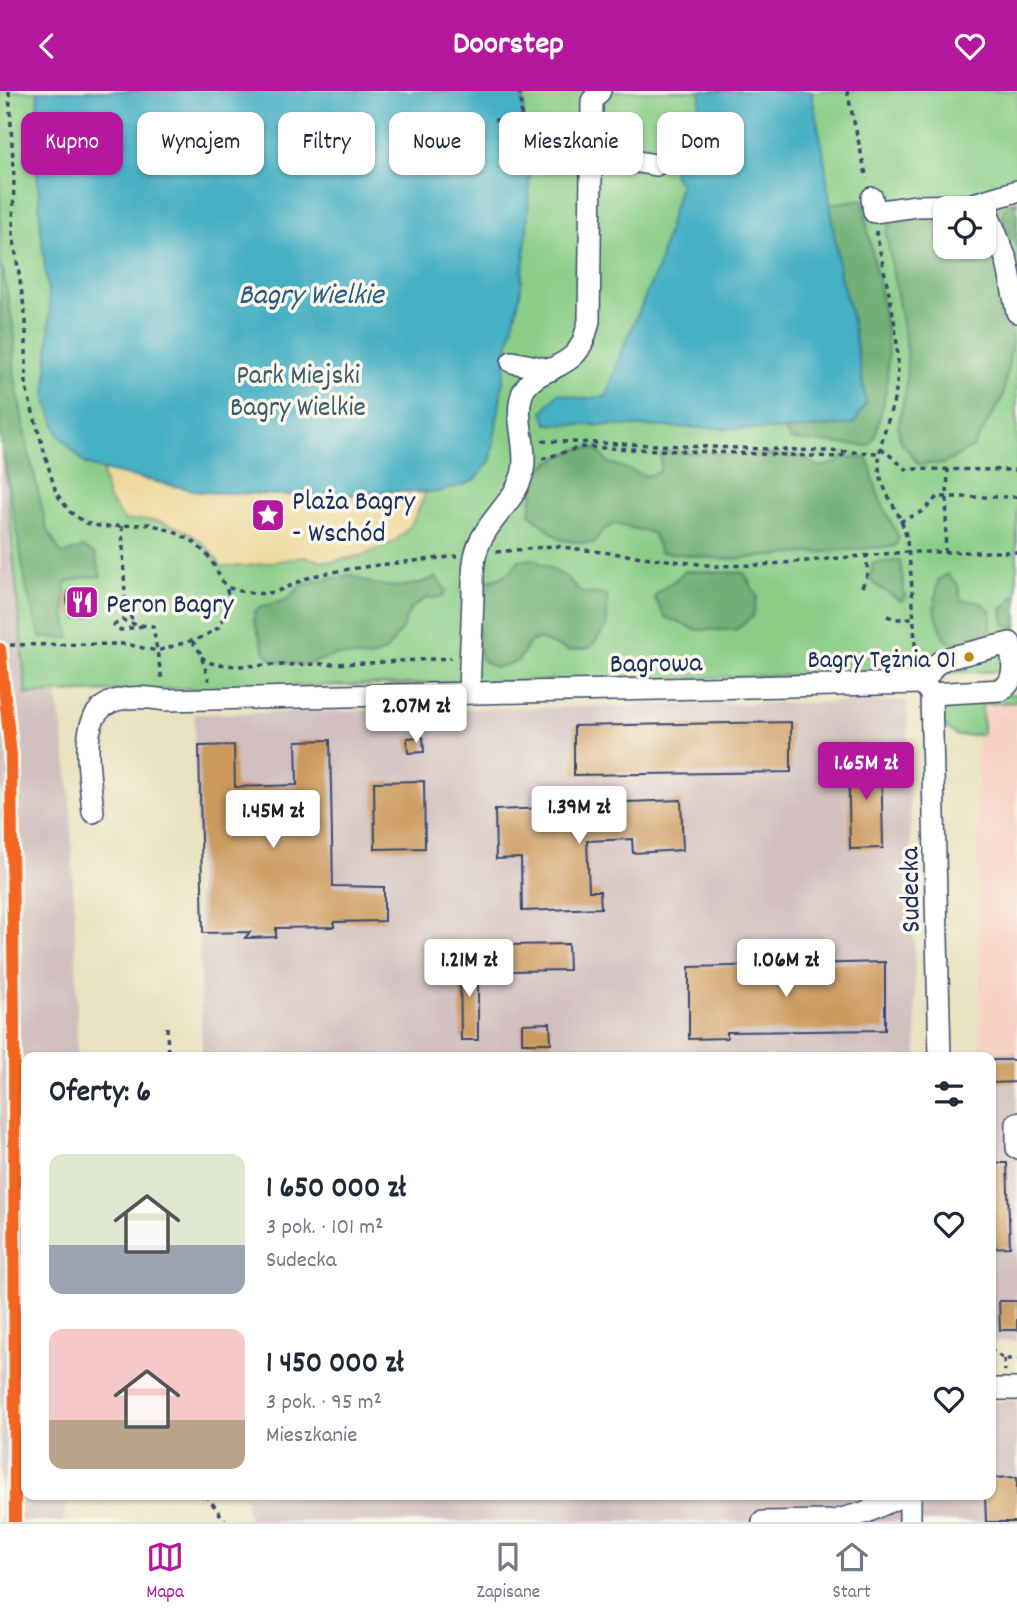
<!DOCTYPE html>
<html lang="pl">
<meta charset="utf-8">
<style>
:root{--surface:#fff;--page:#f2f2f3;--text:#1f2937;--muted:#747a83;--line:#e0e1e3;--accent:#b5179e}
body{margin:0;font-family:Dekko,sans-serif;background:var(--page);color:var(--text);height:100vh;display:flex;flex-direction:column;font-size:26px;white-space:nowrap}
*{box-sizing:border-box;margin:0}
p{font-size:23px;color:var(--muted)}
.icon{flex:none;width:38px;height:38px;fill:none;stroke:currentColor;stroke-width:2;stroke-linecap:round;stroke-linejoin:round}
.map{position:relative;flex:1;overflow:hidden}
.sheet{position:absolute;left:21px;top:961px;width:975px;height:448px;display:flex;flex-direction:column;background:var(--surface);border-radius:14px;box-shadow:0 2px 5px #0004}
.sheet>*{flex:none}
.guide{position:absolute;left:21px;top:21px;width:976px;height:63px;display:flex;gap:14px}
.tools{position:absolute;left:933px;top:105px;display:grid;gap:14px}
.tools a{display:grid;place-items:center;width:63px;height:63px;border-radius:14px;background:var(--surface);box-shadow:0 2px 5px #0004;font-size:35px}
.price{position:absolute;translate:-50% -60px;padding:0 16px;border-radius:7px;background:#fff;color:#222;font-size:23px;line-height:46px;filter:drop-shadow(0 2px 4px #0008)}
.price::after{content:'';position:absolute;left:50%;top:42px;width:21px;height:16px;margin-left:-10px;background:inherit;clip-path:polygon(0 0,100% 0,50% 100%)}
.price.on{background:var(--accent);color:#fff}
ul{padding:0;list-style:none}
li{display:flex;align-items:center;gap:21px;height:175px;padding:0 28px}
li span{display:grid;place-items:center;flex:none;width:196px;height:140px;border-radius:14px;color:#555}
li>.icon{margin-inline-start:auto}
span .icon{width:84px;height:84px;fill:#fffc;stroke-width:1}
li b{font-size:30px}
h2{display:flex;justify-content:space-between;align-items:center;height:84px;padding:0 28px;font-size:30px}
.pill{padding:0 24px;border-radius:14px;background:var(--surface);box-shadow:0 2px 5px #0004;font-size:24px;line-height:63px}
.pill.on{background:var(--accent);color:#fff}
header{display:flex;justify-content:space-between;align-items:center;height:91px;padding:0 28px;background:var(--accent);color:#fff;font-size:32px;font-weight:700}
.tab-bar{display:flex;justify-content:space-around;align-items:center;height:98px;border-top:2px solid var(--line);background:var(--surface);font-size:19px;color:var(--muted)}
.tab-bar a{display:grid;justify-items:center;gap:4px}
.tab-bar .on{color:var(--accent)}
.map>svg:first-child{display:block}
.built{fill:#f6d2c5}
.industrial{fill:#d1bfbf}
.green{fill:#89cd87;stroke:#527e72;stroke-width:2;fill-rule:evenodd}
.forest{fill:#6eb074;stroke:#447069;stroke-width:2}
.sand{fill:#eeda9e;stroke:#84847e;stroke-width:2}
.water{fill:#44afc3;stroke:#306f90;stroke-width:2}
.building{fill:#cc9a5d}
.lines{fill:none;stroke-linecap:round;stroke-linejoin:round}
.minor-casing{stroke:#3a4a6d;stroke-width:24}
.path{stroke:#3a4a6d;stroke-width:3.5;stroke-dasharray:5 5;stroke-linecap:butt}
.minor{stroke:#fff;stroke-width:21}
.rail-1-casing{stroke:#fbf7ec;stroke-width:18}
.rail-1{stroke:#f26522;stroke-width:12}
.bus-dot{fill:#c08818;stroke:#fbf7ec;stroke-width:2.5}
.labels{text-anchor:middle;stroke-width:7;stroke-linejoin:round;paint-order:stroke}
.bus-label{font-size:26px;fill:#1b2f5e;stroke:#fbf7ec;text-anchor:end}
.park-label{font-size:28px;fill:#3c5e6a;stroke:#fbf7ec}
.poi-label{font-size:28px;fill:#1b2f5e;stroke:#fbf7ec;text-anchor:start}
.street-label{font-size:28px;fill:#1b2f5e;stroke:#fbf7ec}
.water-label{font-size:30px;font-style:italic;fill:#295c81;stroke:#fbf7ec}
</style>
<header><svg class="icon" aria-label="back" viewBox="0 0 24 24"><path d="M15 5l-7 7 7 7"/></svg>Doorstep<svg class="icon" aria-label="heart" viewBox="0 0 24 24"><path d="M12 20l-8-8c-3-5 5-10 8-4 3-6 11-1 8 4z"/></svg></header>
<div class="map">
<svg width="1017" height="1431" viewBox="0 0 1017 1431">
<rect width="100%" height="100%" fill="#fbf7ec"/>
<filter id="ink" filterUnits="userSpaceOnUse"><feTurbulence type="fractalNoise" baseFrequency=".0143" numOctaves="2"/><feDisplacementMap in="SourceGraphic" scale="14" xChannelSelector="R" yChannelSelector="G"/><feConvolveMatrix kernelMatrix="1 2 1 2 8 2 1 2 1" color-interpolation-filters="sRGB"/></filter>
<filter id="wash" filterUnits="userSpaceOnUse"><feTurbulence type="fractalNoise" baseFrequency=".00686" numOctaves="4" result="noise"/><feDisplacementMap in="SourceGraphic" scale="28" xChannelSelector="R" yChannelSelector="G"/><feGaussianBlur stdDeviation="1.57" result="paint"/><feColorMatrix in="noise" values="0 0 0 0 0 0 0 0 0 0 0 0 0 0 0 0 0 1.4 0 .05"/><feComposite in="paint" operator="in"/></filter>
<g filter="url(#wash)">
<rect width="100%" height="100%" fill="#e9e3c2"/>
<polygon class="built" points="1017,611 1017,961 981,962 976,613"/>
<g class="industrial">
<polygon points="0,306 51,561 70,697 77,898 77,966 26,966 26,1404 68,1404 63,1431 0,1431"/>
<polygon points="907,610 917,966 202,966 194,623"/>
<polygon points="1017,961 1017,1250 991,1250 990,966 981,966 981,962"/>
<polygon points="1017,1309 1017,1431 249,1431 244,1404 990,1404 991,1310"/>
</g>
<g class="green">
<path d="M0 0H1017V89L990 95 999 115 1017 109V580L177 598 26 603 0 320ZM945 117H984V156H945Z"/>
<polygon points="1017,603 1017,611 982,613 983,643 958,645 943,634 942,614 960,604"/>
</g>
<g class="forest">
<path d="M863 108C872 181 902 254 880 326 877 337 876 348 868 355L791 349 784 339 854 333 866 312 851 224 840 185 830 113Z"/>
<polygon points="1017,111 1017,156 1003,133 1003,119"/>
<path d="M918 126H945V156H984V143L1001 185 1012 251 1003 306 973 356 943 373H918L900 349 898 336 906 298 907 260 886 143C889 124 903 127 918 126Z"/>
<polygon points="0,175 3,179 15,245 14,280 26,349 47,438 61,462 66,463 83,456 95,463 101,485 81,487 66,492 65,522 70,547 41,547 28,505 0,345"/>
<path d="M581 357 597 358 607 371 646 385 660 381 661 364 666 361 801 365 819 376 837 372 843 366 867 367C872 376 872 385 875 394 880 413 891 430 899 447L895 455 747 467 722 468 660 461 653 442 614 433 601 441 594 453 561 449 530 423C536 375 536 375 581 357Z"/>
<path d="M533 468 566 486 582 502 607 504V535L590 557 569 560 539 548 530 551 518 570 496 577 482 569 478 554 480 491C498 489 510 485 519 469Z"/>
<path d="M900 470 905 506 902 510C897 509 875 494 870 489L873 472Z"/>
<path d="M685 480 744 482 757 505 753 525 736 539H696L665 526 654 506C662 495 676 491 685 480Z"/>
<polygon points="947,483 958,494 961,509 981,511 991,521 991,544 956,553 945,549 934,518 938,489"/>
<path d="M352 484C379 499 409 499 436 486L446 499 443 506 427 507 410 518 402 538 386 560 371 567 336 564 306 574 273 570 265 561 254 530V521L260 516 286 509 301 495 315 490Z"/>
<polygon points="1017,503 1017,538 1004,533 1002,519"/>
</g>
<path class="sand" d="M102 379 202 401 337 406 385 400 426 402 412 432 403 443 392 452 364 464 330 471 304 466 247 475H221C200 440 164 424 125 430L108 407Z"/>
<g class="water">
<polygon points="38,0 523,0 524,41 530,77 527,143 520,204 509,251 491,369 477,387 466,393 438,401 385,400 337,406 202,401 102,379 85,373 58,343 46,307 50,219 41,141 36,58"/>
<polygon points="701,0 811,0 823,59 840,185 851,224 866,312 854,333 784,339 547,333 543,320 558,302 583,308 607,305 619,266 658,176 680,92 673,84 678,68 694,64"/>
</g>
<g id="blocks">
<g class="building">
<polygon points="92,498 93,523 69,524 67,508 69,499"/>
<polygon points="791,631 791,681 574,684 574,635"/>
<polygon points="423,646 424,661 408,662 407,647"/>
<polygon points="330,649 333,795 384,796 384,830 334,831 334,836 276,837 276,846 245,847 250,841 203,842 199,655 234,654 235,696 297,694 296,650"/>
<polygon points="881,664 883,757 850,758 848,665"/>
<polygon points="424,690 425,757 375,758 374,691"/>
<polygon points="681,709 683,759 633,762 632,748 587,750 589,800 600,800 601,817 522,820 521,767 496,768 495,719 602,715 601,712"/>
<polygon points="568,853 569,879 510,880 509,854"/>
<polygon points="478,867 478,949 461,949 460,868"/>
<polygon points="885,871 885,939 727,941 727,947 689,948 689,876"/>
<polygon points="550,932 551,952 522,952 522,933"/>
<polygon points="990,969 1017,969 1017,991 990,992"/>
<polygon points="990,1072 1007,1072 1010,1156 990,1157"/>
<polygon points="999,1210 1017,1210 1017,1239 1000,1239"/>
<polygon points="1017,1386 1017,1431 986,1431 985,1404 990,1404 990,1387"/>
</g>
</g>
</g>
<g filter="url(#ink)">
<use href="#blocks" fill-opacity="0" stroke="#3a4a6d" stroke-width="2"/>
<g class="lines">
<g class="minor-casing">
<g id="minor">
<polyline points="591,63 656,74"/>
<polyline points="872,107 874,121 917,115 970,114 1017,100"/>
<polyline points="983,111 1007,170 1017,221"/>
<polyline points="512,271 551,279"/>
<polyline points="923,592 931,603 940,966"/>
<path d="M923 592 934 575 944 568 1010 552C1013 570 1017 590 1001 599L931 603"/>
<path d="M469 602C470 569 472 537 473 505 473 488 472 469 479 453 490 426 517 409 523 380 528 355 513 325 523 301 532 281 559 279 574 264 583 255 586 242 589 230L592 10 600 0"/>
<path d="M93 721C87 654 70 593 165 609L923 592"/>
<polyline points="1017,1032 1017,1057"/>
<polyline points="990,1298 1017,1298"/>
<polyline points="763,1431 834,1430 867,1421 903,1404"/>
<polyline points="910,1431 910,1404"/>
</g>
</g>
<g class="path">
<polyline points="9,0 14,86 13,143 26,230 26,297 56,402 70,421 86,432 104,436 150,433 172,440 194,451 210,467 225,495"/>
<polyline points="520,0 522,36"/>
<polyline points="847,0 867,88"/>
<polyline points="494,29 521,29"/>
<path d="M876 140C885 190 902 242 897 293 894 320 878 347 879 376 881 402 901 420 906 445 913 484 913 527 916 567"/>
<polyline points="542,350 880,362"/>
<polyline points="881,357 906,378 1017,379"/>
<polyline points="542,368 581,356 839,366 849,361"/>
<path d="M900 431C908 426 917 424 924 419 930 415 931 410 938 406H1017"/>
<polyline points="122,435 125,505 132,530"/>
<polyline points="496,461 554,455 715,475 761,474 907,461 1017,461"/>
<polyline points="945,462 948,378"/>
<polyline points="862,496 868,482 866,465"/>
<polyline points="887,525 896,528 912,527"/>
<polyline points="143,535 120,539 114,534 122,529 137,534 153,535 162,590"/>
<polyline points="192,550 200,561 209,590"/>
<path d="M0 554 126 553 157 560 203 546 218 537 228 518 229 507 226 496C239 500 253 504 268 502 285 500 301 487 318 484 363 474 411 471 457 465"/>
<polyline points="201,566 211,572 235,575 368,572 451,567"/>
<polyline points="167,936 168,966"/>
<polyline points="990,1258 1004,1268 1017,1268"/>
<polyline points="1004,1268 1005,1280"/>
<polyline points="206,1404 226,1431"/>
</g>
<use href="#minor" class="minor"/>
<g class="rail-1-casing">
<polyline id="rail-1" points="0,558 11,664 14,932 15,1431"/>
</g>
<use href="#rail-1" class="rail-1"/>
</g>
</g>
<defs>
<g id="sight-square" transform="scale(1.75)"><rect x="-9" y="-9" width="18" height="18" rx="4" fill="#b5179e" stroke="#fbf7ec"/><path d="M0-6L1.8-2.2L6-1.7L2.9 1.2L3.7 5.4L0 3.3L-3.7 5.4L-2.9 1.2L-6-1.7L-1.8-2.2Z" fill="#fff"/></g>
<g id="restaurant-square" transform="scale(1.75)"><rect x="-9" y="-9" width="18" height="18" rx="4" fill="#b5179e" stroke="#fbf7ec"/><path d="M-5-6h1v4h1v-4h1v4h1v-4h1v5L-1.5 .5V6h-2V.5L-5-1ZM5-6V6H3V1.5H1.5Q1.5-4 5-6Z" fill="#fff"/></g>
</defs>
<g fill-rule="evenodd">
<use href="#sight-square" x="268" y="424"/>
<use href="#restaurant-square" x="82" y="511"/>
</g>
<circle class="bus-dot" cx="969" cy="566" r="6"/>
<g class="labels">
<g class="bus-label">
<text x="956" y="576">Bagry Tężnia 01</text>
</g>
<g class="park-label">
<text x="298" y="292">Park Miejski<tspan x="298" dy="32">Bagry Wielkie</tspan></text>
</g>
<g class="poi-label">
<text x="292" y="418">Plaża Bagry<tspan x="292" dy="32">- Wschód</tspan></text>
<text x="106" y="521">Peron Bagry</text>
</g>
<g class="street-label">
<text transform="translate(656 570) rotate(-1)" y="10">Bagrowa</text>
<text transform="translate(908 799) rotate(-91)" y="10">Sudecka</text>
</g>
<g class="water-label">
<text x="311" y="212">Bagry Wielkie</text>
</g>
</g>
</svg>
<div class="tools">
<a><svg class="icon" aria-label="locate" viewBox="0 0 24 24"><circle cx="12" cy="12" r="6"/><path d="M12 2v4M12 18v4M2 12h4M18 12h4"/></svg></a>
</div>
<b class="price" style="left:416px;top:654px">2.07M zł</b>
<b class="price on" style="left:866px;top:711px">1.65M zł</b>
<b class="price" style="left:579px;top:755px">1.39M zł</b>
<b class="price" style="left:273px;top:759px">1.45M zł</b>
<b class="price" style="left:469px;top:908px">1.21M zł</b>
<b class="price" style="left:786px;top:908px">1.06M zł</b>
<div class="guide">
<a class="pill on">Kupno</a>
<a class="pill">Wynajem</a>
<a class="pill">Filtry</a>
<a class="pill">Nowe</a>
<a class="pill">Mieszkanie</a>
<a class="pill">Dom</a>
</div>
<section class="sheet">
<h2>Oferty: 6<svg class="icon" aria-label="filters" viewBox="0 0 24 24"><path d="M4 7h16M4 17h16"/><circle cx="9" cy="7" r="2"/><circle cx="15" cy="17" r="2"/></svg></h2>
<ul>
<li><span style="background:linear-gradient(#dfe7d0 65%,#9aa5b1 0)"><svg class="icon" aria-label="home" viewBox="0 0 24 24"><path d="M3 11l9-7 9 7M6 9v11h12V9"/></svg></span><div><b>1 650 000 zł</b><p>3 pok. · 101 m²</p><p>Sudecka</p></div><svg class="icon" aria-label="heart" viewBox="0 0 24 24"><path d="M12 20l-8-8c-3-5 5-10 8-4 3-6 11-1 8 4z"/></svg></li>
<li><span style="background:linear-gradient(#f6c9c9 65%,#b9a48a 0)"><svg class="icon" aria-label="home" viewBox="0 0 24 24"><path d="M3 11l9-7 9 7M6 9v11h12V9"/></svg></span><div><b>1 450 000 zł</b><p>3 pok. · 95 m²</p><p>Mieszkanie</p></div><svg class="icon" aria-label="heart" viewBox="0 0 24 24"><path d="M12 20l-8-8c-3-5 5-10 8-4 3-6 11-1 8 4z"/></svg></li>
</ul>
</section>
</div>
<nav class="tab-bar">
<a class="on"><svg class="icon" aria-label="map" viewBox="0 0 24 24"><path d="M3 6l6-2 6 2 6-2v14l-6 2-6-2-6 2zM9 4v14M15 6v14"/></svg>Mapa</a>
<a><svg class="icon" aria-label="saved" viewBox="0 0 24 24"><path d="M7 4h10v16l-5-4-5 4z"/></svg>Zapisane</a>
<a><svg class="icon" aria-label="home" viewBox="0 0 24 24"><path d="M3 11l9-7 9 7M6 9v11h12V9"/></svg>Start</a>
</nav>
